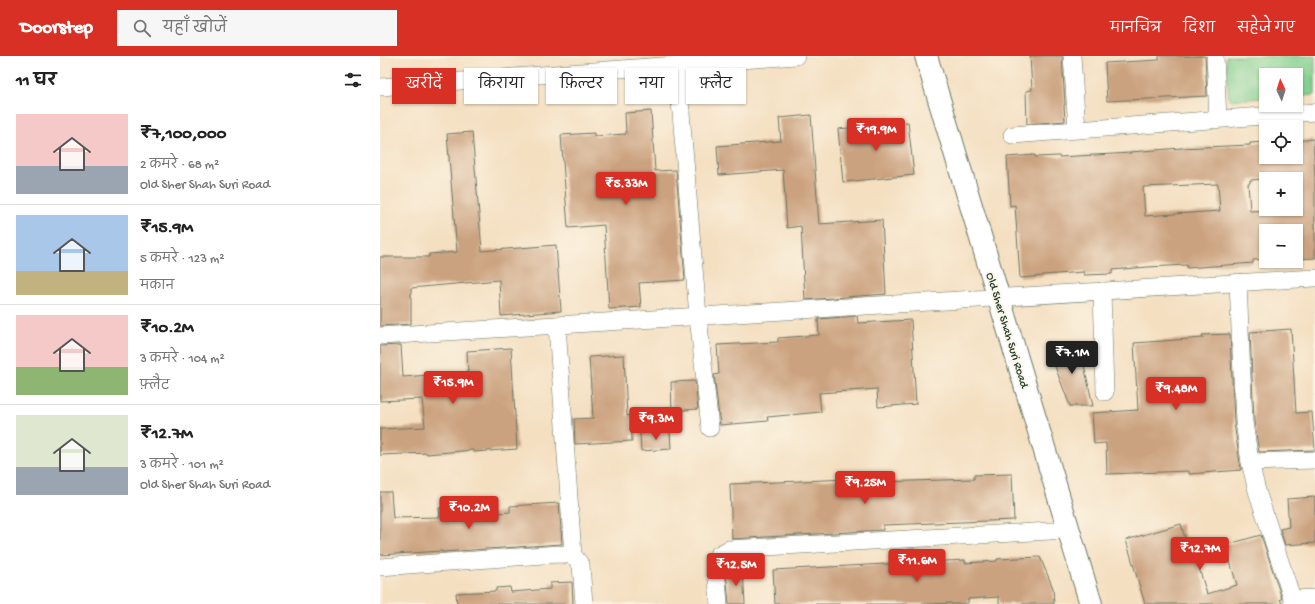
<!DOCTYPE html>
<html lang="hi">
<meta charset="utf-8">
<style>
:root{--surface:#fff;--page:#f6f6f6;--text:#222;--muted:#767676;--line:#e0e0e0;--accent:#d93025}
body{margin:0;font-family:"Gochi Hand","Playpen Sans Deva",sans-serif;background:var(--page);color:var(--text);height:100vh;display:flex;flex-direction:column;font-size:15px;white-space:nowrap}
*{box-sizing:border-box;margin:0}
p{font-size:13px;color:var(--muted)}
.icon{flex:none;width:22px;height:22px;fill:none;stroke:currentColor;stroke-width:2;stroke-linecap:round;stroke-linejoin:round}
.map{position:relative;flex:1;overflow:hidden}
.drawer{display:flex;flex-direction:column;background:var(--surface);width:380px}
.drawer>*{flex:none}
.hud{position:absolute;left:12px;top:12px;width:380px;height:36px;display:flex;gap:8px}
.needle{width:26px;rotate:356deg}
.tools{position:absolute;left:879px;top:12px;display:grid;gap:8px}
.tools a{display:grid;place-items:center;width:44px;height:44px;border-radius:0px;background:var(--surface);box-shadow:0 1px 3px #0004;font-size:20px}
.price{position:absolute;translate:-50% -34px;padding:0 9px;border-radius:4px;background:var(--accent);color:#fff;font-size:13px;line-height:26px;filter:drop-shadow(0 1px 2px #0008)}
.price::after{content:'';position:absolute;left:50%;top:24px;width:12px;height:9px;margin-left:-6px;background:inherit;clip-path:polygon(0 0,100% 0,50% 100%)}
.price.on{background:#222;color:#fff}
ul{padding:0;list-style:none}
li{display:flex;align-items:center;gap:12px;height:100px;padding:0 16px}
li+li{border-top:1px solid var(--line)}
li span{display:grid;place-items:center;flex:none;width:112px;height:80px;border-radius:0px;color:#555}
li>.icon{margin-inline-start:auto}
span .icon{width:48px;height:48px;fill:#fffc;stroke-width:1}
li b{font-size:17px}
h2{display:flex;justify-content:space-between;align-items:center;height:48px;padding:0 16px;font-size:17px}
.pill{padding:0 14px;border-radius:0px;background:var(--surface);box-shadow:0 1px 3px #0004;font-size:14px;line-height:36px}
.pill.on{background:var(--accent);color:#fff}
header{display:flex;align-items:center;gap:24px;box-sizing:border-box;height:56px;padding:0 20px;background:var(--accent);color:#fff}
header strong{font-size:19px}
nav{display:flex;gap:22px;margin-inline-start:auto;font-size:14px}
.search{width:280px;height:36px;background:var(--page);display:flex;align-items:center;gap:10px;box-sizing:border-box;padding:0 14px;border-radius:0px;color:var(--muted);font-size:15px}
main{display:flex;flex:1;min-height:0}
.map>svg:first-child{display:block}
.green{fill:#82d08f;stroke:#508662}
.building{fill:#cba27f;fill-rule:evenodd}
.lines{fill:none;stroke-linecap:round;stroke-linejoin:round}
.street-casing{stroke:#6a7665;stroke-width:18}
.secondary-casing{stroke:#6a7665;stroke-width:24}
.street{stroke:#fff;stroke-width:17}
.secondary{stroke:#fff;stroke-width:22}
.labels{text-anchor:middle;stroke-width:3.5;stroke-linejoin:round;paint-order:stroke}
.street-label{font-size:12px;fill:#1f3d34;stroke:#fcf5e5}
</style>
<header>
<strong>Doorstep</strong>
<div class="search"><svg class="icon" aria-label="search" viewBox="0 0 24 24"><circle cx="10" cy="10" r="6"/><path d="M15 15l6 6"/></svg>यहाँ खोजें</div>
<nav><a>मानचित्र</a><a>दिशा</a><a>सहेजे गए</a></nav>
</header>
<main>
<section class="drawer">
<h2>11 घर<svg class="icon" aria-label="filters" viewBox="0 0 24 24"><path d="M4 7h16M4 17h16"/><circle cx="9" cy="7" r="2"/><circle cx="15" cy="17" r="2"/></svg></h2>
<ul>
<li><span style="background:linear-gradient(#f6c9c9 65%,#9aa5b1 0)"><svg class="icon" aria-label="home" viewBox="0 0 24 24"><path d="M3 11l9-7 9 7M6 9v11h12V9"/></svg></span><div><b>₹7,100,000</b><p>2 कमरे · 68 m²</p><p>Old Sher Shah Suri Road</p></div></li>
<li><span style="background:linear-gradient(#a9c7e8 70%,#c2b280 0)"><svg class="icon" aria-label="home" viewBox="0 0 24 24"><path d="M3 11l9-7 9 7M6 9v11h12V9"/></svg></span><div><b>₹15.9M</b><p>5 कमरे · 123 m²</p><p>मकान</p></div></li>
<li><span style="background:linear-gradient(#f6c9c9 65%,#8fb573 0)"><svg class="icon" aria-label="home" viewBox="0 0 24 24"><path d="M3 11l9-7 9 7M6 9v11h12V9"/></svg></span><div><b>₹10.2M</b><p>3 कमरे · 104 m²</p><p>फ़्लैट</p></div></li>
<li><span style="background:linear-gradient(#dfe7d0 65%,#9aa5b1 0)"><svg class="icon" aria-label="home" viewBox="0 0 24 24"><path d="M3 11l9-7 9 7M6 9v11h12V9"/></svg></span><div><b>₹12.7M</b><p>3 कमरे · 101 m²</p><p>Old Sher Shah Suri Road</p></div></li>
</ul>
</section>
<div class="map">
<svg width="935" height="548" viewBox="0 0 935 548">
<rect width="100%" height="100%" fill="#fcf5e5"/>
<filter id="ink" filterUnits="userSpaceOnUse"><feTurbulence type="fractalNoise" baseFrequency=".025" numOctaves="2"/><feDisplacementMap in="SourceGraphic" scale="8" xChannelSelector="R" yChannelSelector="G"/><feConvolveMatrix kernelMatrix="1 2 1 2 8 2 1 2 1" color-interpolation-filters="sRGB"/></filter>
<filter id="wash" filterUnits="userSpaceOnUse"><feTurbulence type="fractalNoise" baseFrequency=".012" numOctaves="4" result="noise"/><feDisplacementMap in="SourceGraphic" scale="16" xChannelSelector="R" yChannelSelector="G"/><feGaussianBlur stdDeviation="0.9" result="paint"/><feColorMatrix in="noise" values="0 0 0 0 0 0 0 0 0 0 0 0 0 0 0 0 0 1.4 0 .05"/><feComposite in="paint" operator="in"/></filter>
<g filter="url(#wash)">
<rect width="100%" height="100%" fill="#f4dfc1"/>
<polygon class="green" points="846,0 935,0 935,39 916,40 916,19 886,19 886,42 849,44"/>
<g id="blocks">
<g class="building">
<polygon points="650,0 682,0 685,49 684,49 685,65 647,68 646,35 652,34"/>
<polygon points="779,0 825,0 827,40 727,45 725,7 779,4"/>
<polygon points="271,55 275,115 296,114 305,224 259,227 261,251 229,253 224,169 188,172 181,79 214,77 214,80 246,78 245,57"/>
<polygon points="431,59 439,168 502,164 506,238 425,244 421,170 407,172 403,114 339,119 337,90 401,85 399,62"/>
<polygon points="528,66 534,119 463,126 458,73"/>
<polygon points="92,76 102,195 176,189 181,255 121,260 119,224 31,232 31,268 0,270 0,201 49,201 49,198 77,196 67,78"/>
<path d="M933 83 935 121V202L916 203V175H886V203L873 204V207L807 212V209L768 211 732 214V218L704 219V216L663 219V220L640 222 635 149 630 150 627 101 655 99V101L679 100V101L751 97 750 96 801 92 870 89V87L886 86V101H917L916 85ZM886 123H916V153L870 155 868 127H870V124ZM838 128 840 155 765 160 763 131Z"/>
<polygon points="477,260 478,267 531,264 536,348 498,351 497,333 439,337 441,356 387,361 388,365 340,369 334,319 339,318 337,289 398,286 398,282 439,279 438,263"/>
<polygon points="911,273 916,357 932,356 935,394 879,396 874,365 870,276"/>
<polygon points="850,278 854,367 861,414 809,418 809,415 727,418 726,387 714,388 712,357 758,354 754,287 823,282 822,279"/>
<polygon points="21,289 23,321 88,316 87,295 131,292 137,393 93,396 93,394 47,398 47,397 0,399 0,373 45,371 42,343 0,345 0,290"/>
<polygon points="700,291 713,350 690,350 668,292"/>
<polygon points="244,299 247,360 251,359 252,385 195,388 194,363 213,362 209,301"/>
<polygon points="315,325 318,353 292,355 291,326"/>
<polygon points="290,375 291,393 261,395 260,377"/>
<polygon points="632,418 634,464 503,469 503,474 352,483 350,428 468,423 468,421 501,420 501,426 594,423 594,419"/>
<polygon points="0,436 11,436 13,462 60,461 59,452 80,451 81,462 107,460 107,458 130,456 130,450 179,447 182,488 62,496 62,495 0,499"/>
<polygon points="935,441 935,487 905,489 900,473 909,471 907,443"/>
<polygon points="801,468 810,500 815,499 827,538 857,529 845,489 881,479 902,543 900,543 902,548 765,548 746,484"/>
<polygon points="660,501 673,532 674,548 619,548 619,541 588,543 588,547 578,548 571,548 571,547 549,548 395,548 393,514 524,507 524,505 546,504 546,506 585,504 585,507 617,505 617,503"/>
<polygon points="363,514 365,548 349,548 346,515"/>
<polygon points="192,526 193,548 77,548 76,537 116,535 116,532 130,531 131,536 170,533 170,527"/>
</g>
</g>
</g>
<g filter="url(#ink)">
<use href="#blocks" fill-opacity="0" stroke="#6a7665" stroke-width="1"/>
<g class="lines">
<g class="street-casing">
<g id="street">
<polyline points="692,0 697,73"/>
<polyline points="835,0 838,63"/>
<polyline points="297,9 318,260 330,372"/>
<polyline points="0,31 416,0"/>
<polyline points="632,79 935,56"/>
<polyline points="858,226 864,366 870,406 877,435 914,548"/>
<polyline points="722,235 725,336"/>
<polyline points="177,269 193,499 201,509 204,548"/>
<polyline points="0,280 935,222"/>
<polyline points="870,406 935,404"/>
<polyline points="0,511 178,498 193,499"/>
<polyline points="913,543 935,542"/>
<polyline points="339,548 336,510 338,499 349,493 688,474"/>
</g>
</g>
<g class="secondary-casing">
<polyline id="secondary" points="546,0 711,548"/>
</g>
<use href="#street" class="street"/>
<use href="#secondary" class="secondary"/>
</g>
</g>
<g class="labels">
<g class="street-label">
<text transform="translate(628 274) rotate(73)" y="4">Old Sher Shah Suri Road</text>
</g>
</g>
</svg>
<div class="tools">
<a><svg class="needle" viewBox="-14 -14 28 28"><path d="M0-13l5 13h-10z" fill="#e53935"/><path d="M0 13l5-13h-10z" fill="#767676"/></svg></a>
<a><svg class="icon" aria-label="locate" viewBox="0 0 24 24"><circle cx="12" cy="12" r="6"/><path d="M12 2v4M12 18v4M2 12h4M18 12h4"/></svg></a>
<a>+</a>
<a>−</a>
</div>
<b class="price" style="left:496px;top:96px">₹19.9M</b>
<b class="price" style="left:246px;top:150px">₹5.33M</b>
<b class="price on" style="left:692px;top:319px">₹7.1M</b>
<b class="price" style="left:73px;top:349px">₹15.9M</b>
<b class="price" style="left:796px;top:355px">₹9.48M</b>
<b class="price" style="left:276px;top:385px">₹9.3M</b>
<b class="price" style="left:485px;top:449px">₹9.25M</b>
<b class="price" style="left:89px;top:474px">₹10.2M</b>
<b class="price" style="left:820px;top:515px">₹12.7M</b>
<b class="price" style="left:537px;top:527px">₹11.6M</b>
<b class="price" style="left:356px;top:531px">₹12.5M</b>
<div class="hud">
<a class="pill on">खरीदें</a>
<a class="pill">किराया</a>
<a class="pill">फ़िल्टर</a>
<a class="pill">नया</a>
<a class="pill">फ़्लैट</a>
</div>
</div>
</main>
